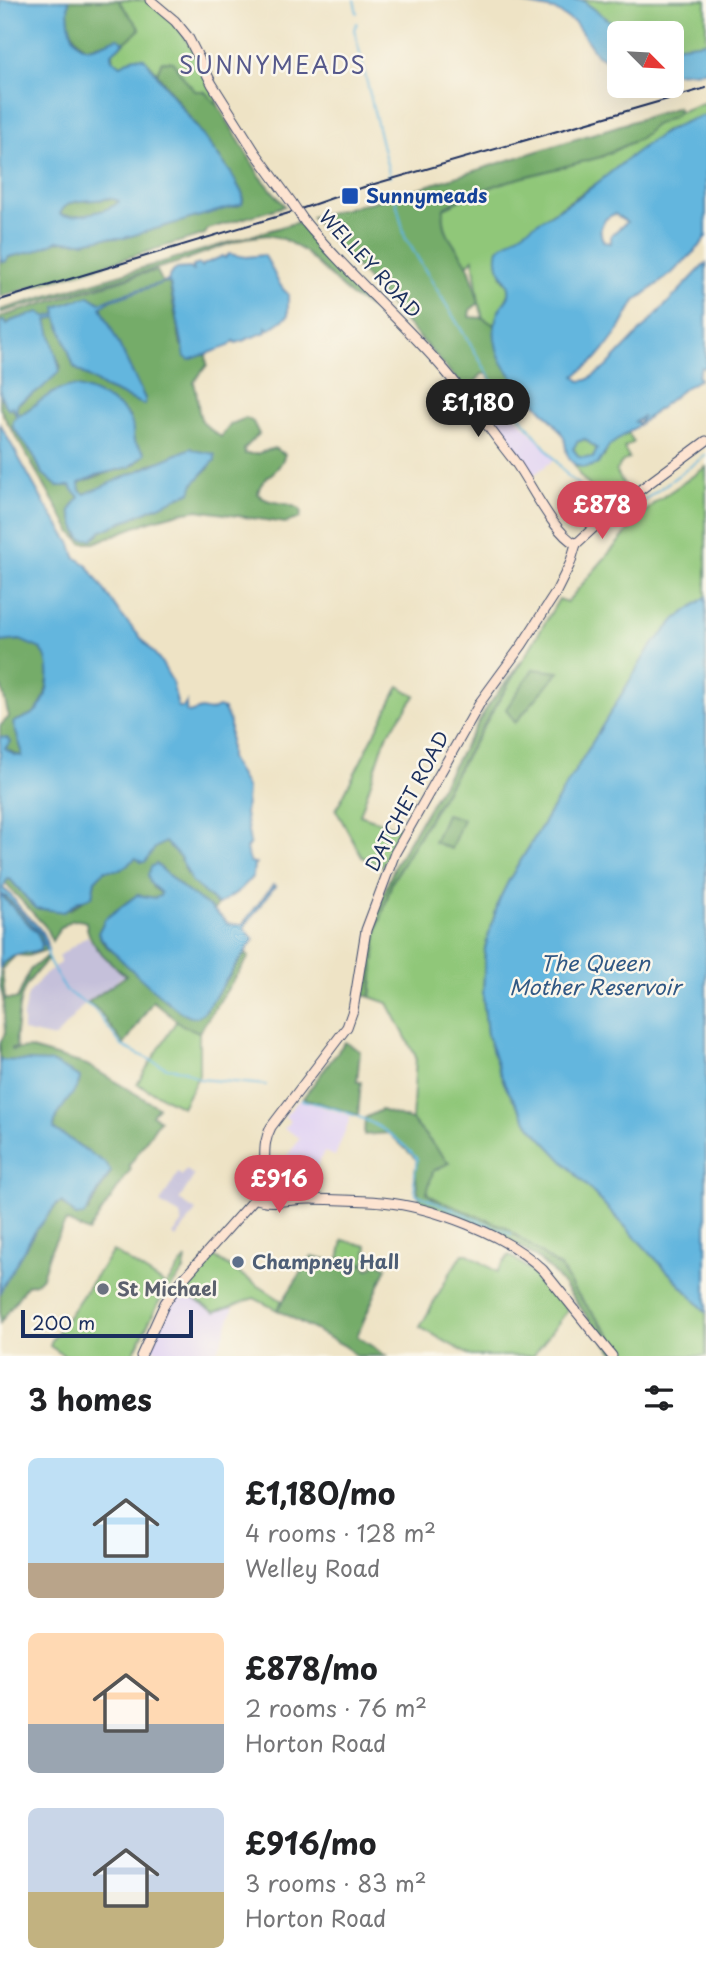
<!DOCTYPE html>
<meta charset="utf-8">
<style>
:root{--surface:#fff;--page:#f2f2f2;--text:#202124;--muted:#757577;--accent:#d1495b}
body{margin:0;font-family:"Playpen Sans",sans-serif;background:var(--page);color:var(--text);height:100vh;display:flex;flex-direction:column;font-size:26px;white-space:nowrap}
*{box-sizing:border-box;margin:0}
p{font-size:23px;color:var(--muted)}
.icon{flex:none;width:38px;height:38px;fill:none;stroke:currentColor;stroke-width:2;stroke-linecap:round;stroke-linejoin:round}
.map{position:relative;height:1356px;overflow:hidden}
.side{display:flex;flex-direction:column;background:var(--surface);flex:1}
.side>*{flex:none}
.needle{width:46px;rotate:114deg}
.tools{position:absolute;left:607px;top:21px;display:grid;gap:14px}
.tools a{display:grid;place-items:center;width:77px;height:77px;border-radius:10px;background:var(--surface);box-shadow:0 7px 28px #0002;font-size:35px}
.scale{position:absolute;left:21px;bottom:18px;width:172px;box-sizing:border-box;padding-left:7px;border:4px solid #1b2f5e;border-top:0;font-size:19px;line-height:24px;white-space:nowrap;color:#1b2f5e;-webkit-text-stroke:5px #fbf7ec;paint-order:stroke}
.price{position:absolute;translate:-50% -60px;padding:0 16px;border-radius:24px;background:var(--accent);color:#fff;font-size:23px;line-height:46px;filter:drop-shadow(0 2px 4px #0008)}
.price::after{content:'';position:absolute;left:50%;top:42px;width:21px;height:16px;margin-left:-10px;background:inherit;clip-path:polygon(0 0,100% 0,50% 100%)}
.price.current{background:#222;color:#fff}
ul{padding:0;list-style:none}
li{display:flex;align-items:center;gap:21px;height:175px;padding:0 28px}
li span{display:grid;place-items:center;flex:none;width:196px;height:140px;border-radius:10px;color:#555}
li>.icon{margin-inline-start:auto}
span .icon{width:84px;height:84px;fill:#fffc;stroke-width:1}
li b{font-size:30px}
h2{display:flex;justify-content:space-between;align-items:center;height:84px;padding:0 28px;font-size:30px}
.map>svg:first-child{display:block}
.built{fill:#e2d4f3}
.industrial{fill:#c5c0da}
.green{fill:#90c779;stroke:#567b6c;stroke-width:2}
.forest{fill:#74ac69;stroke:#486e64;stroke-width:2}
.water{fill:#63b6de;stroke:#3f729e;stroke-width:2;fill-rule:evenodd}
.lines{fill:none;stroke-linecap:round;stroke-linejoin:round}
.stream{stroke:#63b6de;stroke-width:2}
.secondary-casing{stroke:#3b4a6d;stroke-width:11}
.secondary{stroke:#fde4d1;stroke-width:9}
.rail{stroke:#1b2f5e;stroke-width:2}
.secondary-bridge-casing{stroke:#3b4a6d;stroke-width:11;stroke-linecap:butt}
.secondary-bridge{stroke:#fde4d1;stroke-width:9}
.transit-dot{fill:#1a4fb4;stroke:#fbf7ec;stroke-width:2.5}
.service-dot{fill:#5c6f8a;stroke:#fbf7ec;stroke-width:2.5}
.worship-dot{fill:#6b7280;stroke:#fbf7ec;stroke-width:2.5}
.labels{text-anchor:middle;stroke-width:5;stroke-linejoin:round;paint-order:stroke}
.transit-label{font-size:19px;font-weight:bold;fill:#164399;stroke:#fbf7ec;text-anchor:start}
.street-label{font-size:19px;fill:#1b2f5e;stroke:#fbf7ec}
.service-label{font-size:19px;font-weight:bold;fill:#4e5e75;stroke:#fbf7ec;text-anchor:start}
.worship-label{font-size:19px;font-weight:bold;fill:#5b616d;stroke:#fbf7ec;text-anchor:start}
.water-label{font-size:21px;font-style:italic;fill:#315884;stroke:#fbf7ec}
.quarter-label{font-size:23px;letter-spacing:2px;fill:#56598b;stroke:#fbf7ec}
</style>
<div class="map">
<svg width="706" height="1356" viewBox="0 0 706 1356">
<rect width="100%" height="100%" fill="#fbf7ec"/>
<filter id="ink" filterUnits="userSpaceOnUse"><feTurbulence type="fractalNoise" baseFrequency=".0143" numOctaves="2"/><feDisplacementMap in="SourceGraphic" scale="14" xChannelSelector="R" yChannelSelector="G"/><feConvolveMatrix kernelMatrix="1 2 1 2 8 2 1 2 1" color-interpolation-filters="sRGB"/></filter>
<filter id="wash" filterUnits="userSpaceOnUse"><feTurbulence type="fractalNoise" baseFrequency=".00686" numOctaves="4" result="noise"/><feDisplacementMap in="SourceGraphic" scale="28" xChannelSelector="R" yChannelSelector="G"/><feGaussianBlur stdDeviation="1.57" result="paint"/><feColorMatrix in="noise" values="0 0 0 0 0 0 0 0 0 0 0 0 0 0 0 0 0 1.4 0 .05"/><feComposite in="paint" operator="in"/></filter>
<g filter="url(#wash)">
<rect width="100%" height="100%" fill="#eee3c5"/>
<g class="built">
<polygon points="509,409 555,459 531,477 494,421"/>
<polygon points="299,1100 351,1116 335,1156 324,1152 306,1187 277,1170 300,1138 284,1128 290,1121 285,1116"/>
<polygon points="180,1291 214,1312 234,1306 219,1348 208,1356 167,1356 149,1347 168,1306"/>
</g>
<g class="industrial">
<polygon points="87,936 100,952 126,976 120,978 103,994 86,1002 55,1038 23,1031 23,1015 28,995 41,978 60,963 59,956"/>
<polygon points="186,1169 194,1176 179,1200 196,1211 176,1238 173,1235 182,1224 181,1215 160,1203 178,1173 182,1176"/>
</g>
<g class="green">
<polygon points="118,0 150,0 175,21 205,70 219,107 204,92 195,91 186,81 173,62 162,61 157,73 147,61 135,57 121,65 112,59 113,52 140,29"/>
<polygon points="582,0 706,0 706,42 673,47 672,33 630,33 619,28"/>
<path d="M706 102V115L664 131 648 146 628 158 609 175 498 249 502 277 509 286 510 292 494 325 483 318 479 303 473 259 467 265C453 247 441 231 444 208 502 178 567 162 630 143 640 139 645 132 653 126 669 115 688 108 706 102Z"/>
<polygon points="628,433 634,442 624,448 629,458 622,462 616,471 624,485 612,494 600,497 580,476 574,464 576,466 604,457 609,445"/>
<polygon points="585,439 597,449 593,458 579,457 573,448 577,442"/>
<polygon points="706,467 706,597 676,619 649,649 509,880 499,900 485,948 483,997 487,1034 499,1071 507,1089 531,1127 706,1312 706,1356 627,1356 574,1290 561,1268 426,1193 433,1171 448,1162 412,1120 416,1057 388,1003 371,997 377,931 392,882 559,599 567,602 635,523 654,503"/>
<polygon points="399,686 415,696 386,737 360,815 401,829 382,866 362,857 336,810"/>
<polygon points="177,1020 199,1032 199,1075 182,1107 137,1084"/>
<path d="M271 1177 294 1190 295 1193 267 1197 264 1195C262 1190 265 1179 271 1177Z"/>
<polygon points="343,1240 367,1246 365,1264 339,1259"/>
<polygon points="113,1251 166,1285 186,1258 184,1270 159,1302 132,1356 65,1356 50,1346 52,1340"/>
<path d="M463 1254H468L497 1272 509 1255C533 1270 550 1287 568 1310L533 1356H471L420 1327 453 1268Z"/>
<polygon points="209,1256 214,1257 282,1301 277,1310 254,1298 215,1312 180,1291"/>
</g>
<g class="forest">
<path d="M69 0H118L140 29 123 44C111 37 99 47 85 47 69 36 66 17 69 0Z"/>
<polygon points="162,61 173,62 186,81 195,91 204,91 219,107 260,176 285,206 208,229 205,234 0,297 0,259 5,262 9,257 58,241 83,242 104,238 124,238 221,209 238,206 243,202 243,195 231,173 157,73"/>
<path d="M678 107 679 111 673 117 655 125 639 139 601 157 505 182 470 195 444 208C441 235 455 243 467 264 473 275 475 291 479 303L470 310 469 317 483 318 494 325C498 355 504 362 520 387L498 391 487 374H482L467 391 312 217 391 197Z"/>
<path d="M110 198 120 201C113 211 70 219 60 214 67 195 94 203 110 198Z"/>
<polygon points="298,222 375,310 351,296 304,251 283,239 268,235 245,238 179,262 0,313 0,310"/>
<path d="M157 271 163 283 169 282 181 345 193 358 206 354 207 365 194 382C203 414 190 417 221 437L231 424 246 418 253 422 259 434 244 449 245 454H256L274 448 285 454C279 476 260 475 258 494 270 507 289 499 301 511L300 518 285 523 197 510 179 513 150 521 94 543H82L72 533 5 418 0 408V392L4 403 12 406 28 448 33 454 42 473 61 486 70 485 79 497 70 511 79 537 97 536 101 531 161 505 193 483 209 468 200 452H197L154 463 111 485 85 494 80 491 78 483 135 464 145 454V452L134 442 130 418 127 414C67 375 78 381 20 415L16 410 18 404 41 389 61 367 54 351 47 320 57 316 74 367 105 388 145 405V399L101 307 112 300 162 283 116 296 100 303 89 296 56 307 57 314C41 319 13 327 0 322V317L142 274Z"/>
<path d="M19 640C29 641 38 645 44 653 53 666 47 700 36 711 30 716 22 719 15 721 16 732 24 749 21 757L4 748 0 737V726L9 717 0 681V642Z"/>
<polygon points="522,660 392,882 377,931 371,997 361,995 373,920 396,863 488,706"/>
<polygon points="533,669 559,672 515,723 506,709"/>
<polygon points="446,814 463,819 451,849 434,842"/>
<path d="M165 842 180 857 187 874 217 905 214 910 185 890 156 864 152 887 161 893V896L155 898 137 895 110 915 100 937 104 944 187 1015 205 1011 245 953 249 957 199 1032 182 1025 153 1001 124 1045 99 1011 88 1002 126 976C109 960 88 946 86 922 69 915 60 927 52 941L45 926 4 882 6 879 11 880 35 908C44 909 64 913 71 909 78 904 82 900 92 897L95 880 105 870H117L136 858H147L155 848Z"/>
<path d="M1 895 7 897 40 933 46 950 28 956 16 955 2 969 5 999H17L30 970 46 957 47 960C24 985 19 992 17 1026 16 1035 14 1039 17 1048H12V1050L28 1048 87 1065 158 1107 152 1115 160 1120 129 1166 131 1169 88 1232 66 1221 51 1249 42 1277 36 1283 27 1285 0 1323V1292L3 1284 40 1224 60 1202 72 1212H88L111 1172 86 1150 54 1129C53 1118 71 1092 79 1083L0 1060V1044L5 1033 3 999 0 983 1 964 21 951 32 953 40 950 21 916Z"/>
<polygon points="345,1042 360,1051 357,1082 361,1082 358,1115 303,1098"/>
<path d="M381 1110 412 1120 449 1163 433 1171 427 1193 432 1198 505 1227 561 1268 574 1290 627 1356H617C594 1330 577 1299 554 1274 525 1241 460 1218 420 1203L415 1173 417 1160 389 1133 364 1135 365 1118Z"/>
<polygon points="312,1256 338,1262 339,1259 362,1264 368,1269 373,1267 375,1262 387,1267 357,1336 386,1356 356,1356 345,1346 277,1310"/>
</g>
<g class="water">
<path d="M0 0H69C67 13 68 42 85 47 94 50 109 40 118 38L124 42 111 54 112 59 121 65 135 57 144 58 231 173 243 195 242 204 124 238H104L83 242 58 241 35 251 9 257 5 262 1 261ZM110 198 119 201C113 211 70 219 60 214 67 195 94 203 110 198Z"/>
<polygon points="505,0 582,0 619,28 630,33 620,33 619,67 597,55 575,23 554,10"/>
<polygon points="706,42 706,71 672,73 672,46"/>
<path d="M706 115V236L700 246 671 274 635 301 619 330 608 345 596 359 575 376 580 381 587 380 605 368 706 263V368L701 367 698 376 700 379 686 387 641 423 640 421 643 416 635 422 640 424 609 446 598 464C590 467 581 470 573 463 563 455 568 443 562 434 546 408 505 380 497 349 493 334 493 320 501 307 504 302 509 299 509 294 512 279 492 273 498 249 524 229 553 214 580 196 621 167 657 127 706 115ZM615 214 627 222 611 235V243L604 242C597 231 601 218 615 214ZM585 439 597 449 593 458 579 457 573 449 577 442Z"/>
<path d="M229 254 246 257 264 255C274 268 275 283 288 294V316L269 330 266 327V332L250 338 248 337V339L236 343 234 341 229 346 189 360 185 357 170 283 163 282 169 280V276L176 269 190 268 193 271V266L200 264 202 267 204 264 223 256 225 258Z"/>
<path d="M162 283 112 300 101 307 145 399V405L105 388 74 367 57 317 47 320 60 371 41 389 18 403 16 410 20 415C35 406 49 392 67 387 82 383 120 404 128 416 135 425 132 433 134 442L145 452V454L130 467 97 475 79 483 80 491 85 494 191 448C199 454 207 450 215 455V460L194 483 191 492 101 531 92 539H82L77 531 70 511 79 497 70 486H57L42 473 33 454 13 427V421L17 416 12 406 9 409 4 403 0 392V322L4 321 7 325 11 321 39 312 47 317 57 314 56 307 89 296 100 303 116 296Z"/>
<path d="M0 424 44 503 71 544 75 557 87 565 122 616 160 660 172 681 178 707H183L187 702 186 711 189 713 201 709 210 711 218 707 224 709 230 723V758L247 789 245 814 250 843 246 849 250 863H257L254 864 253 876 240 890 218 905 192 882 180 857 165 842 155 848 145 862H141L136 858 120 870H105L95 880 92 897 77 902 64 912 35 908 11 880 7 879 3 889C13 894 14 901 21 909 35 925 44 927 48 950H46L40 933 7 897 1 895 37 933 42 945 40 950C26 954 8 951 0 968V737L7 738 11 742 5 748 14 755 22 756V751L13 723C20 719 28 717 34 713 50 700 53 665 41 649L20 640 0 642Z"/>
<polygon points="706,597 706,1312 531,1127 507,1089 499,1071 487,1034 483,997 485,948 499,900 509,880 649,649 676,619"/>
<path d="M156 864 185 890 210 907 229 924 242 925 273 885 275 886 245 926V929L253 939 251 943 205 1011 197 1017C192 1017 191 1018 186 1015 171 1007 105 948 98 933L105 919 137 895 155 898 160 896 161 893 150 883 148 875 151 867Z"/>
<path d="M0 1060 51 1062 80 1077C79 1093 53 1111 54 1129L105 1163 111 1171 84 1215 76 1216 62 1202 57 1204 33 1234 0 1292Z"/>
</g>
<g class="lines">
<g class="stream">
<polyline points="354,0 357,13"/>
<polyline points="357,23 354,29 390,177"/>
<polyline points="394,193 405,237 495,385 568,476 607,510"/>
<polyline points="615,515 624,515 706,455"/>
<polyline points="47,949 49,961 66,991 94,1009 122,1046 167,1068 184,1070 199,1079 266,1085"/>
<path d="M302 1100C348 1111 386 1122 417 1159L414 1181 416 1194 511 1234"/>
</g>
</g>
</g>
<g filter="url(#ink)">
<g class="lines">
<g class="secondary-casing">
<g id="secondary">
<polyline points="150,0 175,21 188,37 212,84 255,152 292,203"/>
<path d="M305 222C347 273 397 316 441 366 467 395 488 428 513 459 529 480 553 533 576 544"/>
<polyline points="576,544 613,510 706,441"/>
<path d="M255 1198C270 1206 295 1198 312 1199 335 1200 359 1200 382 1202 433 1207 506 1234 543 1270L612 1356"/>
<path d="M141 1356 165 1303 177 1286 255 1198C259 1189 264 1181 264 1171 266 1153 262 1145 271 1127L347 1027 353 1010 366 930 395 853 481 701 522 645 555 594 570 564 576 544"/>
</g>
</g>
<use href="#secondary" class="secondary"/>
<polyline class="rail" points="0,300 289,213 364,187 706,88"/>
<g class="secondary-bridge-casing">
<polyline id="secondary-bridge" points="292,203 305,222"/>
</g>
<use href="#secondary-bridge" class="secondary-bridge"/>
</g>
</g>
<rect class="transit-dot" x="341" y="187" width="18" height="18" rx="3.5"/>
<circle class="service-dot" cx="238" cy="1262" r="7"/>
<circle class="worship-dot" cx="103" cy="1289" r="7"/>
<g class="labels">
<g class="transit-label">
<text x="366" y="203">Sunnymeads</text>
</g>
<g class="street-label">
<text transform="translate(370 264) rotate(47)" y="7">WELLEY ROAD</text>
<text transform="translate(407 801) rotate(-62)" y="7">DATCHET ROAD</text>
</g>
<g class="service-label">
<text x="252" y="1269">Champney Hall</text>
</g>
<g class="worship-label">
<text x="117" y="1296">St Michael</text>
</g>
<g class="water-label">
<text x="595" y="971">The Queen<tspan x="595" dy="24">Mother Reservoir</tspan></text>
</g>
<g class="quarter-label">
<text x="273" y="74">SUNNYMEADS</text>
</g>
</g>
</svg>
<div class="tools">
<a><svg class="needle" viewBox="-14 -14 28 28"><path d="M0-13l5 13h-10z" fill="#e53935"/><path d="M0 13l5-13h-10z" fill="#757577"/></svg></a>
</div>
<div class="scale">200 m</div>
<b class="price current" style="left:478px;top:439px">£1,180</b>
<b class="price" style="left:602px;top:541px">£878</b>
<b class="price" style="left:279px;top:1215px">£916</b>
</div>
<section class="side">
<h2>3 homes<svg class="icon" aria-label="filters" viewBox="0 0 24 24"><path d="M4 7h16M4 17h16"/><circle cx="9" cy="7" r="2"/><circle cx="15" cy="17" r="2"/></svg></h2>
<ul>
<li><span style="background:linear-gradient(#bfe0f5 75%,#b9a48a 0)"><svg class="icon" aria-label="home" viewBox="0 0 24 24"><path d="M3 11l9-7 9 7M6 9v11h12V9"/></svg></span><div><b>£1,180/mo</b><p>4 rooms · 128 m²</p><p>Welley Road</p></div></li>
<li><span style="background:linear-gradient(#ffd9b3 65%,#9aa5b1 0)"><svg class="icon" aria-label="home" viewBox="0 0 24 24"><path d="M3 11l9-7 9 7M6 9v11h12V9"/></svg></span><div><b>£878/mo</b><p>2 rooms · 76 m²</p><p>Horton Road</p></div></li>
<li><span style="background:linear-gradient(#c9d6e8 60%,#c2b280 0)"><svg class="icon" aria-label="home" viewBox="0 0 24 24"><path d="M3 11l9-7 9 7M6 9v11h12V9"/></svg></span><div><b>£916/mo</b><p>3 rooms · 83 m²</p><p>Horton Road</p></div></li>
</ul>
</section>
